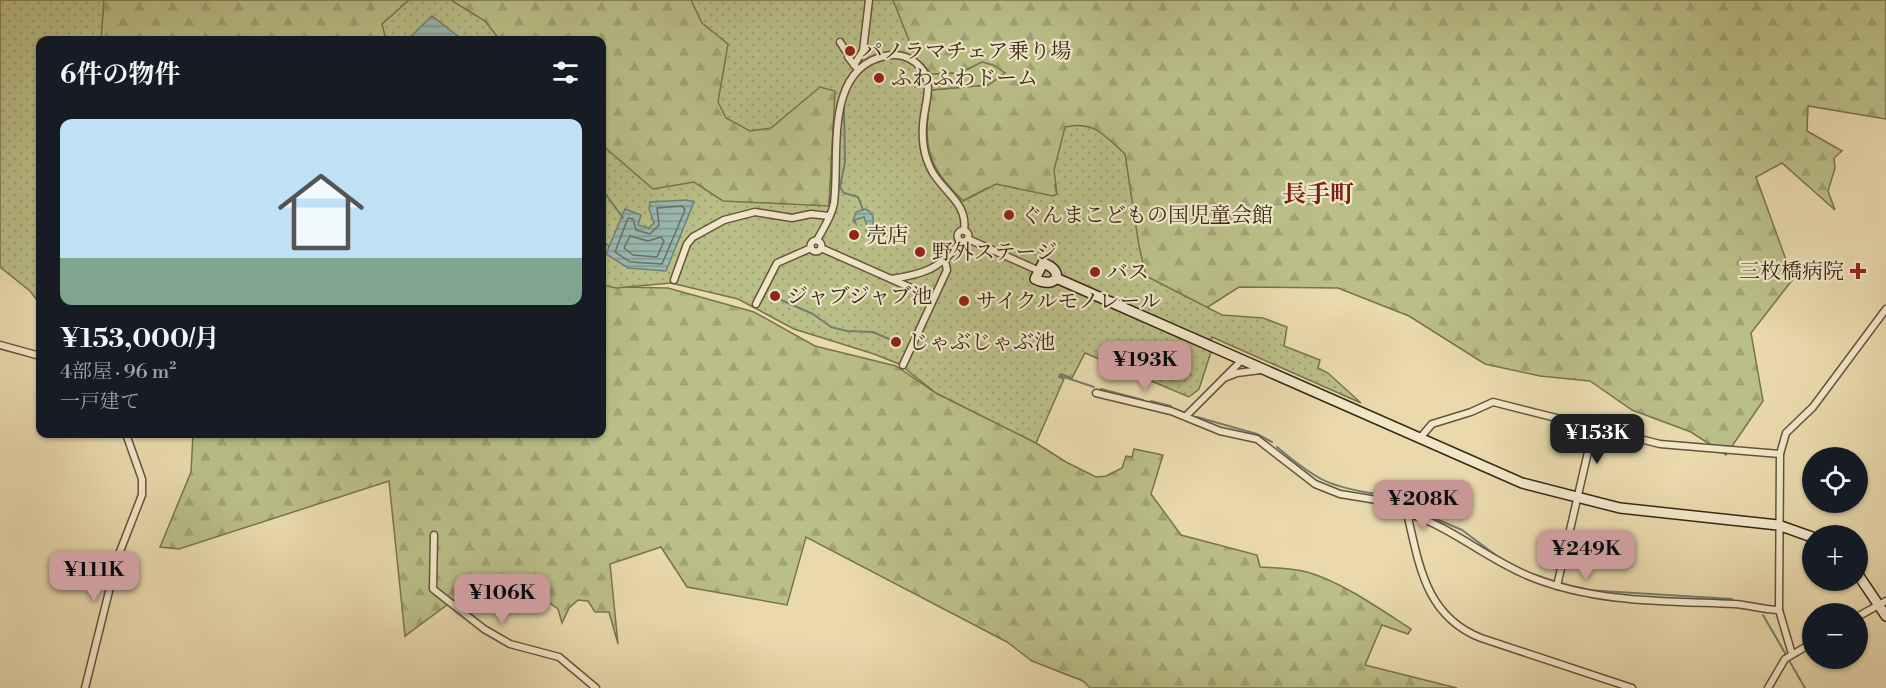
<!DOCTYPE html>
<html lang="ja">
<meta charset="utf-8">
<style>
:root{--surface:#171b24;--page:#20242c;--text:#f1f3f6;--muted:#9ea1a6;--accent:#c59692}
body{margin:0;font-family:"Libre Bodoni","Noto Serif JP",serif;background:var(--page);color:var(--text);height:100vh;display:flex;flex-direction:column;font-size:22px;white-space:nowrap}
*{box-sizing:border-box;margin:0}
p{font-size:20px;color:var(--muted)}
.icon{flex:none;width:33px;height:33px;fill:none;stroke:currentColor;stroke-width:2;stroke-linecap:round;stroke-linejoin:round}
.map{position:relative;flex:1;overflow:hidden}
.side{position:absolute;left:36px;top:36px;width:570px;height:402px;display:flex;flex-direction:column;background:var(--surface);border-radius:12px;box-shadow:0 2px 4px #0004}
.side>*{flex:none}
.buttons{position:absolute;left:1802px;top:447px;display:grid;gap:12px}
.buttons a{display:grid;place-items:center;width:66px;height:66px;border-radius:50%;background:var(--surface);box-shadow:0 2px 4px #0004;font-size:30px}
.price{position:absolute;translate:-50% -51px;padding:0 14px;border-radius:12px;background:var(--accent);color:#111;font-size:20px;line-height:39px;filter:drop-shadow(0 2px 3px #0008)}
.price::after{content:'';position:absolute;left:50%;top:36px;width:18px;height:14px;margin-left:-9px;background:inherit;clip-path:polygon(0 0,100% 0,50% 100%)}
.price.selected{background:#222;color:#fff}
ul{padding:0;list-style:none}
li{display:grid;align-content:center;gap:12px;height:318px;padding:0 24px}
li span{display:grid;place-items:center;height:186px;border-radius:12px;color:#555}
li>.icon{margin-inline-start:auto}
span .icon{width:108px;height:108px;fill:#fffc;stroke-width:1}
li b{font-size:26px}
h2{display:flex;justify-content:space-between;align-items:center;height:72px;padding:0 24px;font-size:26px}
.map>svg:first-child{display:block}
.forest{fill:url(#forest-firs);stroke:#78734c;stroke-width:1.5}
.park{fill:url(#park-dots);stroke:#78734c;stroke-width:1.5}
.water{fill:url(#water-rules);stroke:#727f71;stroke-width:1.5}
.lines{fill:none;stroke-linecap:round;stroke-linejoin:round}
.shore{stroke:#687061;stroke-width:1.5}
.stream{stroke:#727f71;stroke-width:2}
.street-casing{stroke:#645438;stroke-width:9}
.secondary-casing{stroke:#372811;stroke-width:12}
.street{stroke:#f1e6ca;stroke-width:6}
.secondary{stroke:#f1e6ca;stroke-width:9}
.poi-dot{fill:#8f2418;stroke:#f1e6ca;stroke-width:2}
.labels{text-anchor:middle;stroke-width:4.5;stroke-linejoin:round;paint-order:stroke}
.poi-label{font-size:21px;fill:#372811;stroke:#f1e6ca;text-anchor:start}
.quarter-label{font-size:24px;font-weight:bold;fill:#7a1f14;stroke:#f1e6ca}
</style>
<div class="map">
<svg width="1886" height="688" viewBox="0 0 1886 688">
<defs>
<pattern id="forest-firs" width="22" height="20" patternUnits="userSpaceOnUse" patternTransform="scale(1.5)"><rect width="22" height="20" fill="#babe87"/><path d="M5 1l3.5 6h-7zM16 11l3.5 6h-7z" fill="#a0a374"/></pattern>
<pattern id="park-dots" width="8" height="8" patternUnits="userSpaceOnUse" patternTransform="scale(1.5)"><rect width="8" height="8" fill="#babe87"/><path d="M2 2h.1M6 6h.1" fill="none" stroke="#a0a374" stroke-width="1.8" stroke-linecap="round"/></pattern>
<pattern id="water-rules" width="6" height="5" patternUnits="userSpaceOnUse" patternTransform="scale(1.5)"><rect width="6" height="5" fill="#99b9b1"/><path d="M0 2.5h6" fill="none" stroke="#7e968f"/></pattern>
</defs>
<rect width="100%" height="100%" fill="#e9d9ad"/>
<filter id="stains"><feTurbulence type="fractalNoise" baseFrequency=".00333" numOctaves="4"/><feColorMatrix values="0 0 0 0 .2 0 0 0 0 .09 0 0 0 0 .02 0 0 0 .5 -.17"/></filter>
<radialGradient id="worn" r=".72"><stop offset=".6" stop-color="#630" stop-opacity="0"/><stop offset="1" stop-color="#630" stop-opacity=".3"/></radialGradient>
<g class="forest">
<polygon points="0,0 694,0 836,91 829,206 827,210 650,197 602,168 602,40 40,40"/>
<path d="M839 0H1886V119L1808 106 1807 131 1842 151 1834 158 1835 168 1828 191 1835 210 1782 163 1756 177 1793 279 1751 333 1763 401 1726 455 1691 432 1632 410 1590 381 1540 376 1485 364 1409 316 1338 288 1239 287 1200 312 1143 274 1055 186 1057 194 1053 196 987 188 963 201C922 161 924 144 931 90L988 85 1004 73 982 62 960 73 931 74 923 64Z"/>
<path d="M602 272 622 287 668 288 754 312 815 346 896 366 936 393 1036 443 1066 462 1096 477 1106 476 1122 468 1126 456 1132 457 1134 449 1163 455 1151 494 1181 535 1257 555 1260 567C1276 568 1291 568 1307 572 1342 582 1380 609 1411 629L1408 634 1382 625 1365 665 1457 688H1090L1083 681 1032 661 1007 642 806 537 787 605 687 587 661 547 610 564 618 644 609 612H595L588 601 578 600 569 608 562 623 558 609 548 602 468 599 447 605 405 636 389 481 179 549 160 547 191 472 193 434H602Z"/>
</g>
<g class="park">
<polygon points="0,0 104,0 101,40 40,40 40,304 30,291 0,267"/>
<polygon points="409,0 451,0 485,21 500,40 386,40 382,24"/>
<path d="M691 0H893L916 58 931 74 960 73 982 62 993 65 1005 73 988 85 931 90C924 144 922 161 963 201L996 184 1053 196 1057 194 1054 170 1065 127C1094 120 1105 136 1125 154L1139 246 1146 276 1222 315 1263 318 1287 327 1284 346 1320 360 1318 368 1328 373 1361 403 1212 337 1206 349 1211 352 1199 389 1189 397 1085 353 1072 378 1061 374 1059 377 1064 379 1036 443 936 393 899 364 874 354 794 329 738 299 671 283 616 288 602 285V145L653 189 694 182 723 201 829 206 835 91 820 87 771 128 750 131 726 118 718 102 728 44 702 23Z"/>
</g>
<g class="water">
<polygon points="432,16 463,40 407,40"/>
<polygon points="687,200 694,202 666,271 628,268 606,254 625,209 641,215 638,225 649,228 654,223 649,209 650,202"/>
<path d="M865 209C873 212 875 218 872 226L866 230 867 226 864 217 855 220 856 224 853 221 856 212Z"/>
</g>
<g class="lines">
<g class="shore">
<polygon points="682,206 685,210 662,264 630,262 615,252 628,218 633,219 636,230 650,234 659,225 657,208"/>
<polygon points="630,236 648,241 661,237 664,241 657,257 633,255 624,248"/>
</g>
<g class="stream">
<polyline points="844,108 845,162 840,187 844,193 858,197 863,210"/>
<polyline points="602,189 623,218"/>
<polyline points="605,243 609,246"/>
<polyline points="781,300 813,314 831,327 847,331 873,332 889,339"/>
<polyline points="1061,376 1094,387"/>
<polyline points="1101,389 1143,400"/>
<polyline points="1151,401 1171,406"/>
<polyline points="1197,417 1257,434 1272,442"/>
<path d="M1277 447C1317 481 1331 488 1384 495"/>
<polyline points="1394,498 1420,512 1462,530 1505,562"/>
<polyline points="1586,590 1732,599"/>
<polyline points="1763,615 1785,653"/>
<polyline points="1790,662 1805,688"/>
</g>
<g class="street-casing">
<g id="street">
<polyline points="840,42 845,50"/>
<polyline points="848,57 856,67"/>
<polyline points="854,65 863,51 869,0"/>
<circle cx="963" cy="236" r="5.5"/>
<polyline points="968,239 1035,269"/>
<path d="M817 240C823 229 832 216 834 203 840 157 823 69 885 56 899 53 912 57 921 68 933 82 926 101 924 116 921 136 923 156 933 173 946 194 968 204 964 231"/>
<circle cx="816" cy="246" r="5.5"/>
<polyline points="821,248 934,298"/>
<path d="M891 279C925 274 939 269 961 242"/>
<polyline points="674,280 687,244 693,237 724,220 755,212 792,218 811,214 829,216"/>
<polyline points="756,304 777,263 811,248"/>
<polyline points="0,345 40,356"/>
<polyline points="1242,360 1224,378 1237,373 1261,370"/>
<polyline points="903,365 947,270 945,261"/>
<path d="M1096 393 1171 411 1220 431 1257 439 1315 484 1340 494 1389 502 1407 513C1419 564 1425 616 1481 638L1632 688"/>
<polyline points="1186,416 1224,378"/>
<polyline points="1420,438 1432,424 1471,412 1493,402 1660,444 1780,454"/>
<path d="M1407 513C1454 528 1486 559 1531 577 1596 603 1666 601 1734 604 1750 605 1764 610 1779 610"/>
<polyline points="434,535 433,589 484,629 510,644 559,657 596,688"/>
<polyline points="1557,586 1594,426"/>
<polyline points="1857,617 1886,601"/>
<polyline points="1792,654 1779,610 1780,454 1786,433 1813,407 1886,309"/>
<polyline points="85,688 117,559 142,495 142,479 126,434"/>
<polyline points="1768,688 1785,659 1812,643"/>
</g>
</g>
<g class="secondary-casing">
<g id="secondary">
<path d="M1043 263C1066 271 1057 290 1035 279Z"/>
<polyline points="1056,278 1522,483 1620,508 1778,525 1812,537"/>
<polyline points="1857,573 1886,616"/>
</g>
</g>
<use href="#street" class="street"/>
<use href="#secondary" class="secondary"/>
</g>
<g class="poi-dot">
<circle cx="850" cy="51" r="6"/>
<circle cx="879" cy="78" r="6"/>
<circle cx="1009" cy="215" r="6"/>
<circle cx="854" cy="235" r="6"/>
<circle cx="920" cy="252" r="6"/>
<path d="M1855 262h6v6h6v6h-6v6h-6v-6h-6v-6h6z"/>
<circle cx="1095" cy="272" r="6"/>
<circle cx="775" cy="296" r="6"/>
<circle cx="964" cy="301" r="6"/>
<circle cx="896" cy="342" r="6"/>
</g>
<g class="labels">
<g class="poi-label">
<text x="862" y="58">パノラマチェア乗り場</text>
<text x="891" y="85">ふわふわドーム</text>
<text x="1021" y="222">ぐんまこどもの国児童会館</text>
<text x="866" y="242">売店</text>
<text x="932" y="259">野外ステージ</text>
<text x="1844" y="278" text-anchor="end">三枚橋病院</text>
<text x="1107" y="279">バス</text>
<text x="787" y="303">ジャブジャブ池</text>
<text x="976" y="308">サイクルモノレール</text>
<text x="908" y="349">じゃぶじゃぶ池</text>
</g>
<g class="quarter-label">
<text x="1318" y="202">長手町</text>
</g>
</g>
<rect width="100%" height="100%" filter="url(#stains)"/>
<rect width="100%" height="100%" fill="url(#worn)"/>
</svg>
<div class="buttons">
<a><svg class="icon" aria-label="locate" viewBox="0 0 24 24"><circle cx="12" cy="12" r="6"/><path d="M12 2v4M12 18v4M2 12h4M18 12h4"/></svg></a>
<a>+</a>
<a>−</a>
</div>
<b class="price" style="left:1145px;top:392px">¥193K</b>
<b class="price selected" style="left:1597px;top:465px">¥153K</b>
<b class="price" style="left:1423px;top:531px">¥208K</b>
<b class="price" style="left:1586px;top:581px">¥249K</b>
<b class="price" style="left:94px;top:602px">¥111K</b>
<b class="price" style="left:502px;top:625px">¥106K</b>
<section class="side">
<h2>6件の物件<svg class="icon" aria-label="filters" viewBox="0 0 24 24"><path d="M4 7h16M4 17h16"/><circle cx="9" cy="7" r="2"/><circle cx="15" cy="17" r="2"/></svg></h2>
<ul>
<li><span style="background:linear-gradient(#bfe0f5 75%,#7fa58c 0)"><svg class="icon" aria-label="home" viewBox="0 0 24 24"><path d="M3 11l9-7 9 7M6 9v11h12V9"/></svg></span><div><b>¥153,000/月</b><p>4部屋 · 96 m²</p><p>一戸建て</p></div></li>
</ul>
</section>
</div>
